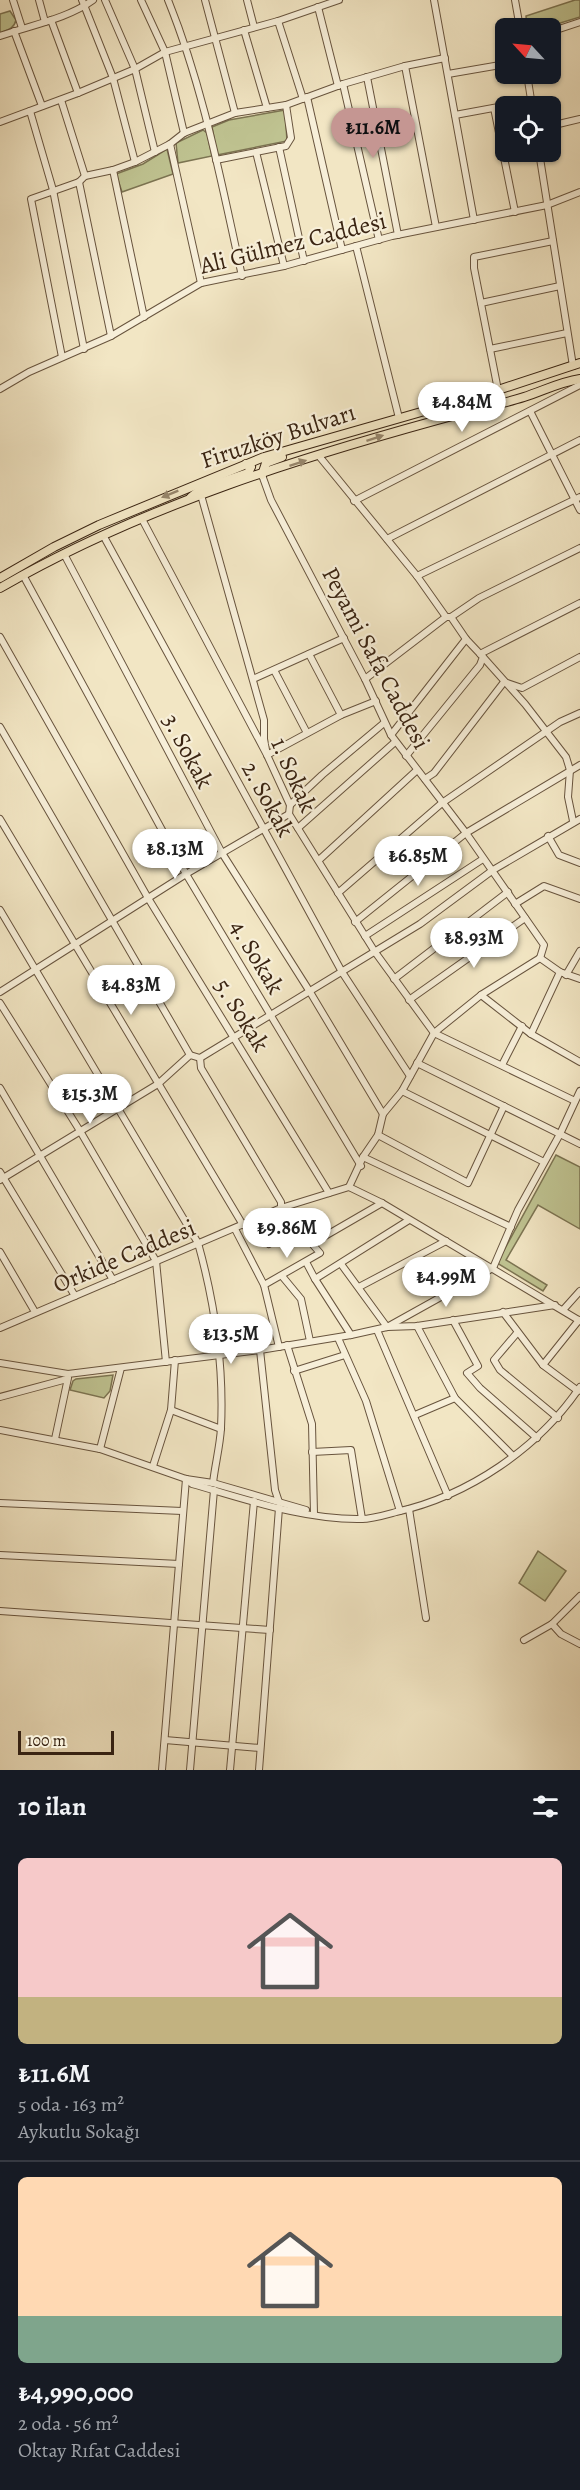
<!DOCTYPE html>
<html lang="tr">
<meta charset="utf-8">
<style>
:root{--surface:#171b24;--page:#242831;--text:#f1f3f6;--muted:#9ea1a6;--line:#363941;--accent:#c59692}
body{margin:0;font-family:Alegreya,serif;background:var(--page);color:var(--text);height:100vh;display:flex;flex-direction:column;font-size:22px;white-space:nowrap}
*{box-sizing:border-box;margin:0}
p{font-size:20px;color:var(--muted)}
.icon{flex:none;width:33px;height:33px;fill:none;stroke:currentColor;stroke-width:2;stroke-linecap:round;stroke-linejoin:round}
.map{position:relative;height:1770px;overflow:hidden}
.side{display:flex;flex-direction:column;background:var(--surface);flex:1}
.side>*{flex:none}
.needle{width:39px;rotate:296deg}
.controls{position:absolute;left:495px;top:18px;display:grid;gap:12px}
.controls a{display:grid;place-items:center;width:66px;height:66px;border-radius:9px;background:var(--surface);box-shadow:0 2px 4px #0004;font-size:30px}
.scale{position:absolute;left:18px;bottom:15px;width:96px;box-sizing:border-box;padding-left:6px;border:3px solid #3a2412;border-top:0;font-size:16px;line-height:21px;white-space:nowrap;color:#3a2412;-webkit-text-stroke:4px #f7efd9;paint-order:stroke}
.price{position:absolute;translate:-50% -51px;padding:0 14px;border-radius:21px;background:#fff;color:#222;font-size:20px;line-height:39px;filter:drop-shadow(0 2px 3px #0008)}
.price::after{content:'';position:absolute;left:50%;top:36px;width:18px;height:14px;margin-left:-9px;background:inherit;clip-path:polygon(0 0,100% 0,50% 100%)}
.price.selected{background:var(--accent);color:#111}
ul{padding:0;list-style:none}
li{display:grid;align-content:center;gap:12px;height:318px;padding:0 18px}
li+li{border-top:2px solid var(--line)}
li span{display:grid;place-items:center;height:186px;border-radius:9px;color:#555}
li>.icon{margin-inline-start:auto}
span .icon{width:108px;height:108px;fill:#fffc;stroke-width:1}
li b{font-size:26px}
h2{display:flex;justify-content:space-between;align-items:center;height:72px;padding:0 18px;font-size:26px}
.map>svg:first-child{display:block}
.green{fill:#bfc391;stroke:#7c7452;stroke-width:1.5}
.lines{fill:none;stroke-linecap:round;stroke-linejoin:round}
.minor-casing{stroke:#68543e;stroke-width:8}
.major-casing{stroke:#3a2412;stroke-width:10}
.minor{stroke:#f7efd9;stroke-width:6}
.major{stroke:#f2e6c4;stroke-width:8}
.oneway{fill:#96856b}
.labels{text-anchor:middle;stroke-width:4.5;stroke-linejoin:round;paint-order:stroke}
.street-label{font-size:24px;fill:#3a2412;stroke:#f7efd9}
</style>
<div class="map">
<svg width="580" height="1770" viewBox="0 0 580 1770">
<rect width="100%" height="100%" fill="#f2e6c4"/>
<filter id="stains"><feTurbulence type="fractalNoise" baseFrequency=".00333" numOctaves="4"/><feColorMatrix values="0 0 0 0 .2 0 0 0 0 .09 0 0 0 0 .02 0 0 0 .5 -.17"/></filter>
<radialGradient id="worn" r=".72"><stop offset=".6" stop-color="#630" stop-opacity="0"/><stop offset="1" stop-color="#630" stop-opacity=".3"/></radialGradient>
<g class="green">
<polygon points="575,0 580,0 580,17 544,28 527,28 526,16"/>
<path d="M10 11 16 20C14 29 7 30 0 33V14Z"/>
<polygon points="285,110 287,141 217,155 212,127 229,120"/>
<polygon points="203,130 207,133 212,156 178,163 176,143"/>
<polygon points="167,149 173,174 122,192 116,174 143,164"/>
<polygon points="556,1155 580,1167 580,1229 538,1205 506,1260 547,1285 543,1291 497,1263"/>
<polygon points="113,1375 110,1391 104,1398 70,1390 73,1381 76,1379"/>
<polygon points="538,1551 566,1571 545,1601 519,1583"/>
</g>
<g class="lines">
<g class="minor-casing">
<g id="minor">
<polyline points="13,0 22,28"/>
<polyline points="39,0 45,22"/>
<polyline points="82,0 113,78 135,162"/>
<polyline points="105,0 135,69 155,152"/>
<polyline points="141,0 165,52 184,133"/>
<path d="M168 0C204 89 221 182 242 276"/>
<polyline points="205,0 235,113"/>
<polyline points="247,0 254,27"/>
<polyline points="434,0 474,220"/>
<polyline points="515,0 520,28"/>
<polyline points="318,7 338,86"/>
<polyline points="51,20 78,93"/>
<polyline points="278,21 303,99"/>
<polyline points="244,30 267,108"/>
<polyline points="14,31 42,106"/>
<polyline points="550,32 580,22"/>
<path d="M0 36C31 25 67 19 93 0"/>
<polyline points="405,66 436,227"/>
<polyline points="448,74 506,64"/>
<polyline points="527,74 532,106"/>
<polyline points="367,77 398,235"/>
<polyline points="343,84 379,240"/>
<polyline points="307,97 342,250"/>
<polyline points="61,100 85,176"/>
<polyline points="494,108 515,212"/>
<polyline points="30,111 53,190 84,349"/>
<polyline points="455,115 531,101"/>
<polyline points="0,122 78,93 135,69 165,52 278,21 339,0"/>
<polyline points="550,126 580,119"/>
<polyline points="170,144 201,283"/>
<polyline points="279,147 304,261"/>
<polyline points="256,152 284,266"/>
<polyline points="539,152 573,366"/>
<polyline points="216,160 286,146 291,138 286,105"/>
<polyline points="113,170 144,317"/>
<polyline points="79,182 111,336"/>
<polyline points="356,246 399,418"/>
<polyline points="481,303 560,286"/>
<polyline points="490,349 567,333"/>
<polyline points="62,357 31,199 79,182 85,176 113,170 135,162 170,144 184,133 235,113 286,105 343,84 405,66 445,58"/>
<polyline points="0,389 29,372 111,336 201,283 284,266 392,236 547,205 580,192"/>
<polyline points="498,390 474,268 474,257 553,241"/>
<polyline points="530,411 580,510"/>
<polyline points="319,456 417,576 580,497"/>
<polyline points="262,475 271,500 365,679 391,735 466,833 544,945 540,958"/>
<polyline points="201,495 264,720 264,739 267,755 341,715 376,701"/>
<polyline points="354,501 580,385"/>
<polyline points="142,519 267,755 290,805 289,814 375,952 434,1033 575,1101"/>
<polyline points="103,535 342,972 410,1076"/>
<polyline points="387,539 580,440"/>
<polyline points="64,554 222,853 310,992 383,1114"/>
<polyline points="23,575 186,874 361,1166"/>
<polyline points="417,576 446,617"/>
<polyline points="0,637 148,898 329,1193"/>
<polyline points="309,654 341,715"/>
<polyline points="480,654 580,603"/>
<polyline points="483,657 525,704 566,757 570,770 568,797 573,821"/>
<polyline points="274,670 307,733"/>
<polyline points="253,679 344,638"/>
<polyline points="365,679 446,617 451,617 479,598 580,548"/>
<polyline points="0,727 190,1055"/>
<polyline points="391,735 466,639"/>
<polyline points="406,756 480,665 483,657 466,639 451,617"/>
<polyline points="425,779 434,773 504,682 522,688 580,657"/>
<polyline points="290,805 322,775 384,723"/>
<polyline points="0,819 243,1225"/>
<polyline points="298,828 395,742"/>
<polyline points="548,836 559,855 580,863"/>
<polyline points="319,860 416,771"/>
<polyline points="338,893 442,803 560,722 580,713"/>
<polyline points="515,904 544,886 580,899"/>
<path d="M0 910 198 1243C215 1304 224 1364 221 1428 220 1446 215 1465 213 1483"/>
<polyline points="355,922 466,833 580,765"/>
<polyline points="365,936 483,859"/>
<polyline points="540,958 560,972 580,979"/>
<polyline points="566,975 580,951"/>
<polyline points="394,979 508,892"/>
<polyline points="0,992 186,874 289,814"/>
<polyline points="481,995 531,1034 580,1062"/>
<polyline points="409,1000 525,918"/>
<polyline points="0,1003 80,1131 156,1261 166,1362"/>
<polyline points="531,1034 560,972"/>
<polyline points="200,1058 201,1068 281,1202 281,1208 320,1253 264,1285"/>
<polyline points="417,1063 580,1144"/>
<polyline points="502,1065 522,1026"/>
<polyline points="0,1088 113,1280"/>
<polyline points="402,1091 544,1162"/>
<polyline points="378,1135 468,1183 504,1106"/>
<polyline points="363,1157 511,1227"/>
<polyline points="0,1172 75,1296"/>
<polyline points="0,1180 158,1084 190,1055 200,1058 420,924 493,870 580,819"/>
<polyline points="349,1187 363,1157 378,1135 383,1114 402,1091 434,1033 481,995 540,958"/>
<polyline points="235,1229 264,1285 279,1347"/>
<polyline points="313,1243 382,1203"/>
<polyline points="269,1244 297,1226"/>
<polyline points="0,1252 35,1312"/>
<polyline points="306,1262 315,1279 351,1335"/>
<polyline points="341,1264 387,1327"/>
<polyline points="282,1276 301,1299 310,1341"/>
<polyline points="315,1279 409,1220"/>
<polyline points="359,1287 446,1241"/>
<polyline points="563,1310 580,1291"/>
<polyline points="503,1312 543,1365 578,1391"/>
<polyline points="453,1320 478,1366 467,1373 480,1388 537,1438"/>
<polyline points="417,1326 455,1398 513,1456"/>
<polyline points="387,1327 417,1326 555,1305"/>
<polyline points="0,1328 281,1208 349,1187 382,1203 580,1321"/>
<polyline points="377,1330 448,1496"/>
<polyline points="517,1333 494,1360 500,1370 558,1418"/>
<polyline points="338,1338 366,1401 400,1511"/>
<polyline points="287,1345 312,1424 314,1514"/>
<polyline points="260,1350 275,1490 279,1502"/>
<polyline points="0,1363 68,1374 260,1350 351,1335 387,1327 493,1268 518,1210 560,1134 580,1091"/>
<polyline points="543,1365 579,1320"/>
<polyline points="294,1371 345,1355"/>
<polyline points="0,1397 67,1379"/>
<polyline points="171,1410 221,1429"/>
<polyline points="415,1415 455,1398"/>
<polyline points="0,1430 100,1449 186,1479 213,1483 306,1510"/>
<polyline points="55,1439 68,1378"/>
<polyline points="100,1449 121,1368"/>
<polyline points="312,1452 351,1450 362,1519"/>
<polyline points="153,1466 171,1410 175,1360"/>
<path d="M186 1479 192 1484C246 1499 303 1520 361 1519 372 1519 385 1515 396 1512 468 1496 539 1448 580 1387"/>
<polyline points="0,1503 182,1511"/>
<polyline points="409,1509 426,1618"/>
<polyline points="0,1555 179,1564"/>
<polyline points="0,1611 270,1630"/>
<polyline points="552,1624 561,1634 580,1644"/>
<polyline points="524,1640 552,1624 580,1596"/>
<polyline points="165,1740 260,1748"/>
<polyline points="162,1770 186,1479"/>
<polyline points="190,1770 214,1490"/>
<polyline points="230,1770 254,1501"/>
<polyline points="259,1770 279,1508"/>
</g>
</g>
<g class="major-casing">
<g id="major">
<polyline points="262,475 266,463 282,457"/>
<polyline points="191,497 201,489 248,473 251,467 246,464"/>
<polyline points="0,578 54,547 99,525 264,457 498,390 580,363"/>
<path d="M0 588C144 505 307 455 467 412 486 407 505 403 524 397 543 391 560 382 580 379"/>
</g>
</g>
<use href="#minor" class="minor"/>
<use href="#major" class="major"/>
</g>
<defs><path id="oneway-solid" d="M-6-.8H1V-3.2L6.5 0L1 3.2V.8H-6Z" transform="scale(1.5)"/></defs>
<g class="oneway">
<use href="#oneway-solid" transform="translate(375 438) rotate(-18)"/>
<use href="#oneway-solid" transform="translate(298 463) rotate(-18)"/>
<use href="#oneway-solid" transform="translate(170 494) rotate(158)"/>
</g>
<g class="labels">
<g class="street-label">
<text transform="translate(293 243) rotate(-14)" y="8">Ali Gülmez Caddesi</text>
<text transform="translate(278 436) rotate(-18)" y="8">Firuzköy Bulvarı</text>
<text transform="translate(376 658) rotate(62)" y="8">Peyami Safa Caddesi</text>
<text transform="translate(188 751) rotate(62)" y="8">3. Sokak</text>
<text transform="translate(294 775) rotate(66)" y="8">1. Sokak</text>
<text transform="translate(268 799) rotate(61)" y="8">2. Sokak</text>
<text transform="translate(257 957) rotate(59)" y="8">4. Sokak</text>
<text transform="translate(242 1015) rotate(58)" y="8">5. Sokak</text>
<text transform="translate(124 1256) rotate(-23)" y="8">Orkide Caddesi</text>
</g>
</g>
<rect width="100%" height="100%" filter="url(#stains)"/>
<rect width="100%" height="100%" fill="url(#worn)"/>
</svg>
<div class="controls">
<a><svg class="needle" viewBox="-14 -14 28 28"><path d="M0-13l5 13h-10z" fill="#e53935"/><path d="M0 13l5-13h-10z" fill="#9ea1a6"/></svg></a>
<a><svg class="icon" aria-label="locate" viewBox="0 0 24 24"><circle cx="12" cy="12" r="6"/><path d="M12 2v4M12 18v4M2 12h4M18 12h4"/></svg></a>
</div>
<div class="scale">100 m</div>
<b class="price selected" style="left:373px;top:159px">₺11.6M</b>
<b class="price" style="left:462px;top:433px">₺4.84M</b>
<b class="price" style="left:175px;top:880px">₺8.13M</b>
<b class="price" style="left:418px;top:887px">₺6.85M</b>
<b class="price" style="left:474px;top:969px">₺8.93M</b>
<b class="price" style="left:131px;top:1016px">₺4.83M</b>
<b class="price" style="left:90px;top:1125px">₺15.3M</b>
<b class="price" style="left:287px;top:1259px">₺9.86M</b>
<b class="price" style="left:446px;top:1308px">₺4.99M</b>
<b class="price" style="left:231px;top:1365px">₺13.5M</b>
</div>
<section class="side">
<h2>10 ilan<svg class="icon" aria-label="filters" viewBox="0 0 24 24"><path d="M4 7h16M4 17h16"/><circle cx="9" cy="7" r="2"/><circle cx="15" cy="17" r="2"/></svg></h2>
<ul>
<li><span style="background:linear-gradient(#f6c9c9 75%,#c2b280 0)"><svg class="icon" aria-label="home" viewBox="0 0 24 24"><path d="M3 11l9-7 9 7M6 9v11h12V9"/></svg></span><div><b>₺11.6M</b><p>5 oda · 163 m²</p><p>Aykutlu Sokağı</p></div></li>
<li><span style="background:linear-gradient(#ffd9b3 75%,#7fa58c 0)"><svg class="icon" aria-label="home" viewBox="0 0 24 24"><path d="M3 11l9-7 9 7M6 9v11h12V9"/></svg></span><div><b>₺4,990,000</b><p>2 oda · 56 m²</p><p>Oktay Rıfat Caddesi</p></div></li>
</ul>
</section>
